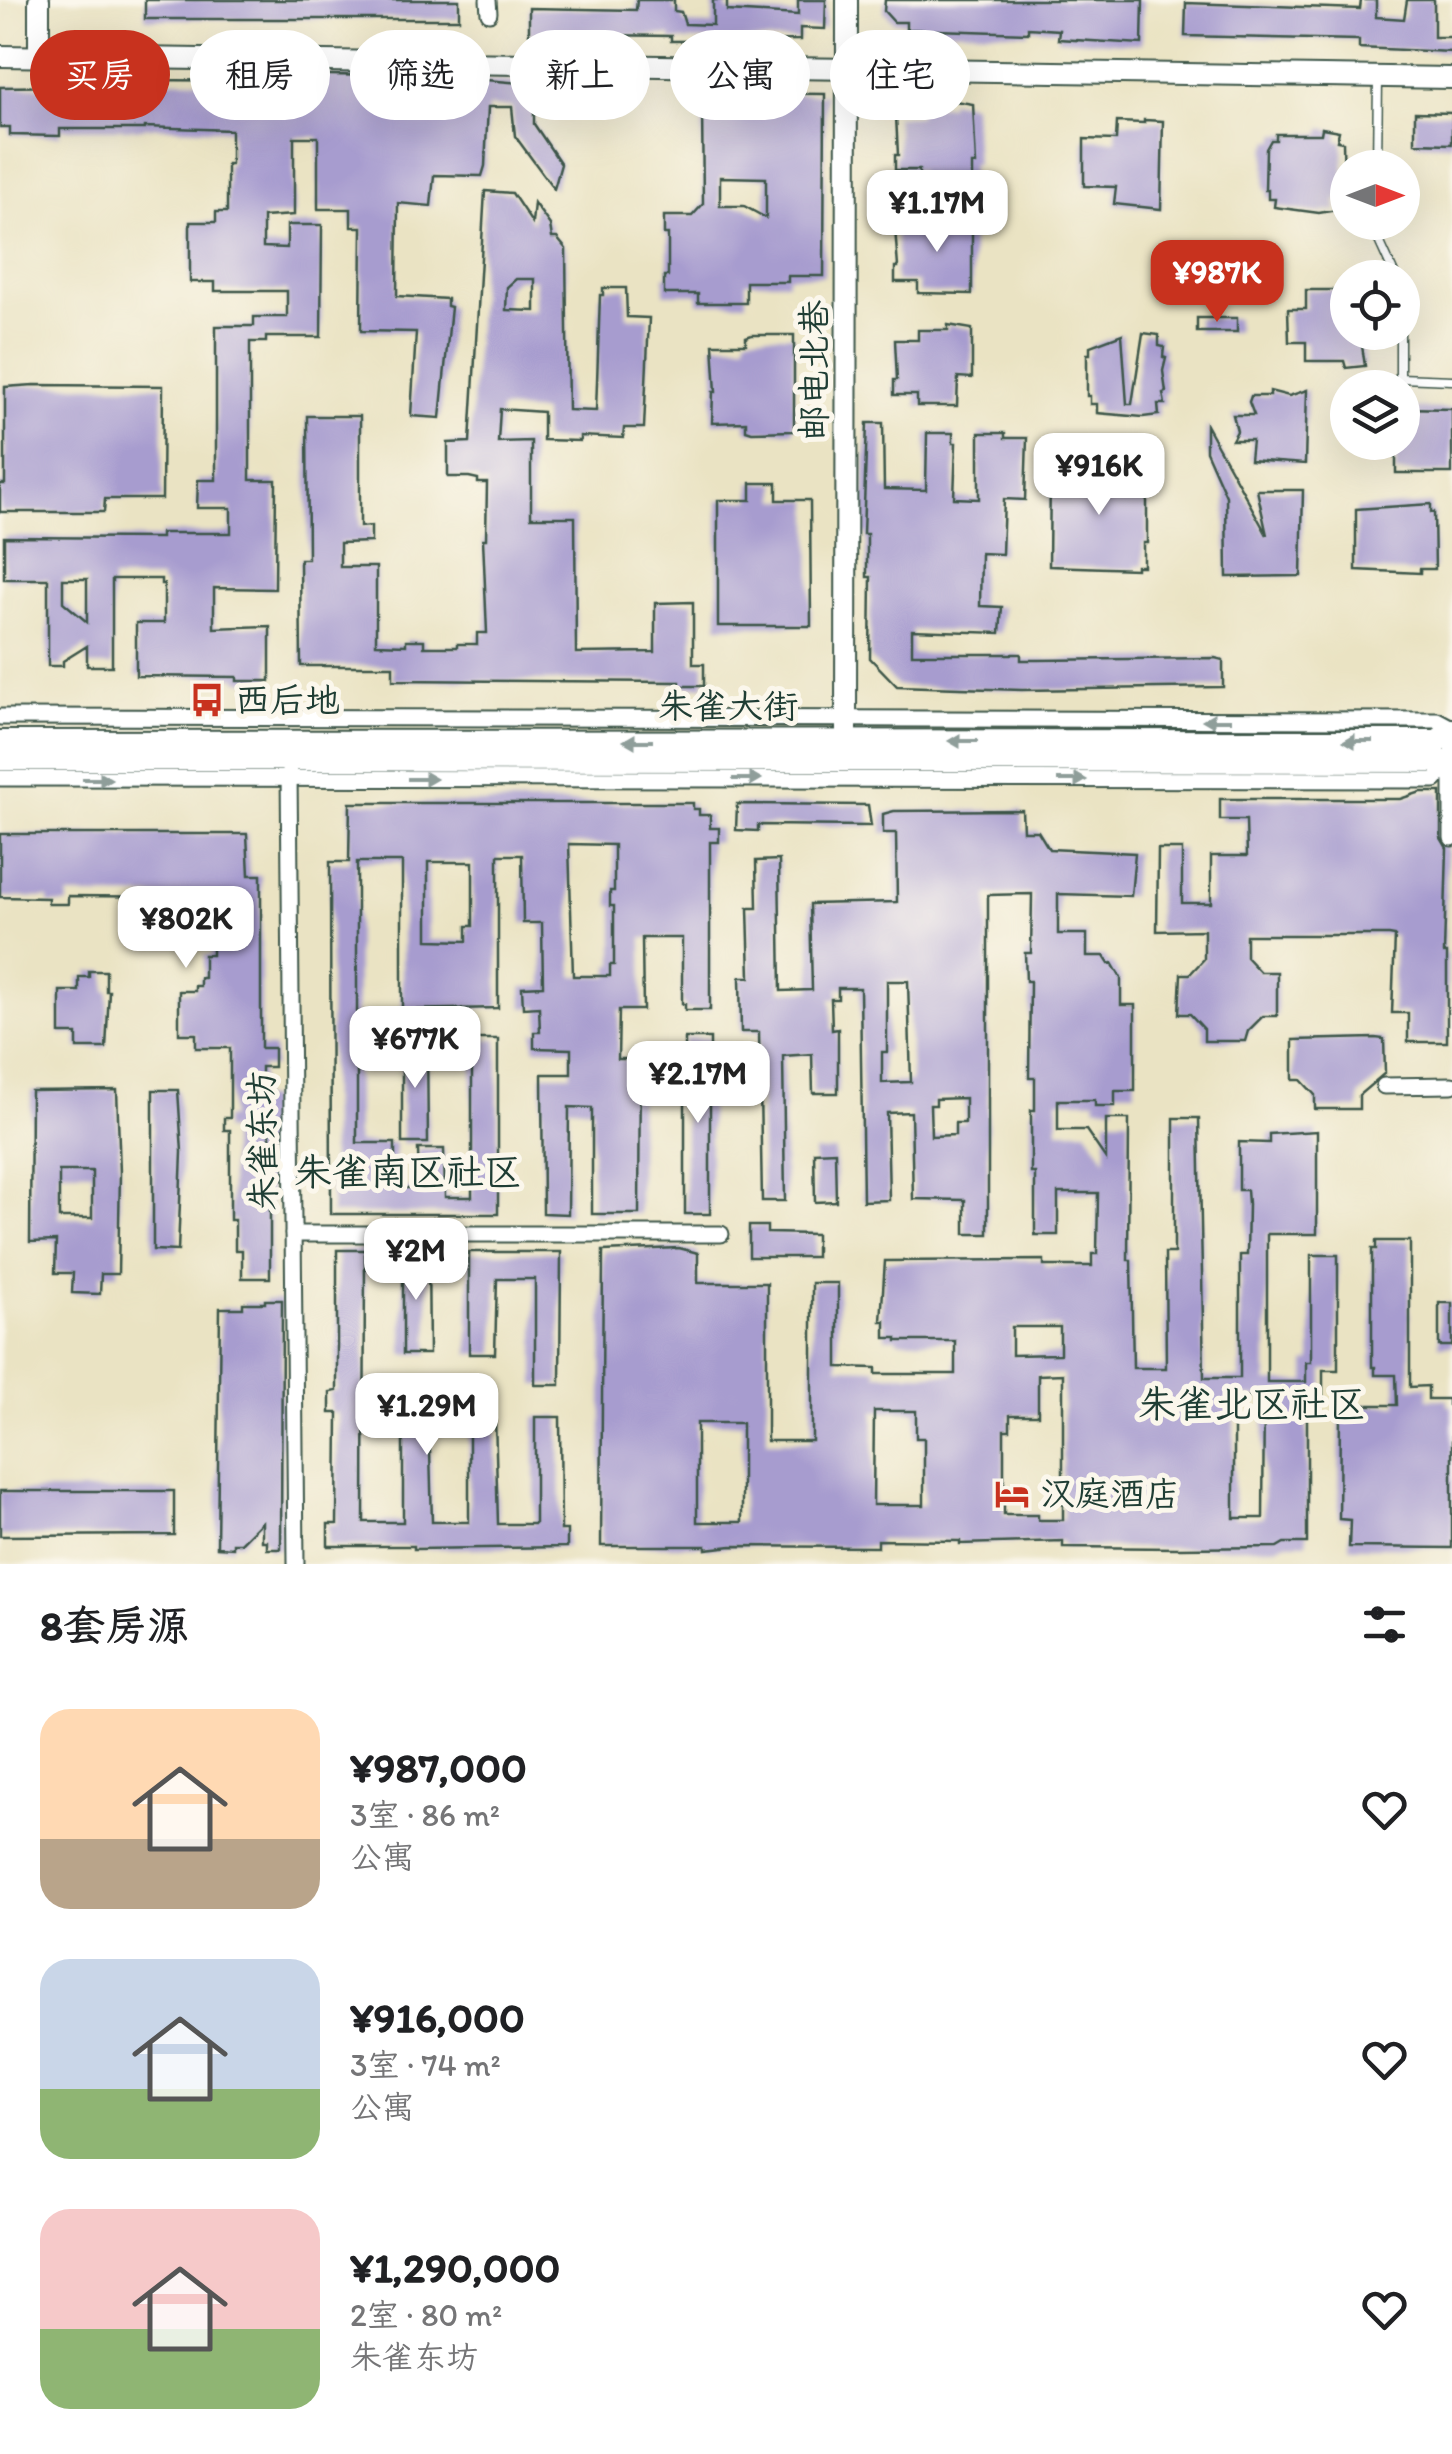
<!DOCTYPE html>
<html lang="zh">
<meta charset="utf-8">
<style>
:root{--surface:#fff;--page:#f6f6f6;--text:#202124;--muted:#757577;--accent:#c8321e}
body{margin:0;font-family:Itim,"LXGW WenKai TC",sans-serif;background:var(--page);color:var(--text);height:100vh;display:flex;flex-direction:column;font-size:38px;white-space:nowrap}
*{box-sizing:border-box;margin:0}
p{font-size:32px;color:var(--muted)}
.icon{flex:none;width:55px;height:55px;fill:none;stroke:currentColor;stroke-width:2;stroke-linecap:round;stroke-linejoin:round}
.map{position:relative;height:1564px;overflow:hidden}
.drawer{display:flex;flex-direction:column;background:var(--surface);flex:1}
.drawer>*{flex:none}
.top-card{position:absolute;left:30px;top:30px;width:1392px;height:90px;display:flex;gap:20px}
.needle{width:65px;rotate:90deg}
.buttons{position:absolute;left:1330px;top:150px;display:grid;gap:20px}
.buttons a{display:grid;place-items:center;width:90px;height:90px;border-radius:50%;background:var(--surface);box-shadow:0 10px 40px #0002;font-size:50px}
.price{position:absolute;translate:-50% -85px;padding:0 22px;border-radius:20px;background:#fff;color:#222;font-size:32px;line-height:65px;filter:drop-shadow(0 2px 5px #0008)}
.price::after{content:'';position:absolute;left:50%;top:60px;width:30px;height:22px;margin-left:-15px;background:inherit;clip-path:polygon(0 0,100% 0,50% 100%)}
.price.on{background:var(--accent);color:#fff}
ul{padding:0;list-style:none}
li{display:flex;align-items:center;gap:30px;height:250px;padding:0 40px}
li span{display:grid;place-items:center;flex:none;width:280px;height:200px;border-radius:30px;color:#555}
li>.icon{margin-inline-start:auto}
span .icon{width:120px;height:120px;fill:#fffc;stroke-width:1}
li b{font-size:42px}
h2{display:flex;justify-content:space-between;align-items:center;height:120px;padding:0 40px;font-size:42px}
.chip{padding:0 35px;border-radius:45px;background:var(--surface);box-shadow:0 10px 40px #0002;font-size:35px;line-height:90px}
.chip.on{background:var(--accent);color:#fff}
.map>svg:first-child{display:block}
.building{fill:#a79ccf;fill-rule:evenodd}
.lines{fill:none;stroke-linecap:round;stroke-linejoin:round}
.service-casing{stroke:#3d5649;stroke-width:11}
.minor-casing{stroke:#3d5649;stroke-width:19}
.tertiary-casing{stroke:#3d5649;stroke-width:24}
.secondary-casing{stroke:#3d5649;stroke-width:26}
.service{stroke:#fff;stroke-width:8}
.minor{stroke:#fff;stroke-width:15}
.tertiary{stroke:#fff;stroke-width:20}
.secondary{stroke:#fff;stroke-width:22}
.oneway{fill:#8f9e9a}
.labels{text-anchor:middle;stroke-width:10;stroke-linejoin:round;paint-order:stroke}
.street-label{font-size:35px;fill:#1f3d34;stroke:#fbf7ec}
.poi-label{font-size:35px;fill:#1f3d34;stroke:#fbf7ec;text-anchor:start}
.neighbourhood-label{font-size:38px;fill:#1f3d34;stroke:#fbf7ec}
</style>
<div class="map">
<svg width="1452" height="1564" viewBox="0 0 1452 1564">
<rect width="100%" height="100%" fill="#fbf7ec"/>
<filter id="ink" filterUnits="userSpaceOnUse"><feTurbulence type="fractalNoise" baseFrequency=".01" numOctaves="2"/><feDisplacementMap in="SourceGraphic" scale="20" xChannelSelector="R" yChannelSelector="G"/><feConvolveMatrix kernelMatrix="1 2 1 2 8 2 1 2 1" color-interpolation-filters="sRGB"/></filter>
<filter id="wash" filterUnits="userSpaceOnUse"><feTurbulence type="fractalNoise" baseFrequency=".0048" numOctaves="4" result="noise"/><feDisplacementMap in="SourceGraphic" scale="40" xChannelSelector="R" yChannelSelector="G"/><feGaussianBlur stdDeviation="2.25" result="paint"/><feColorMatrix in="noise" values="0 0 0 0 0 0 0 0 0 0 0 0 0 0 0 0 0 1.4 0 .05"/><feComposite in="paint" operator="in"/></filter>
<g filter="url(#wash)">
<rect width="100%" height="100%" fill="#eae3c3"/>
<g id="blocks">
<g class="building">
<rect x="145" y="0" width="314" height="19"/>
<polygon points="637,0 674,0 674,11 681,12 685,24 713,25 713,0 727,0 727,11 798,15 798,0 826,0 825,29 800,28 800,40 671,41 671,36 529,34 529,8 636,10"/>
<polygon points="885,0 1143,0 1142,44 1058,39 1059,30 1028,28 1028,33 906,29 906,22 894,22 884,11"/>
<polygon points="1361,0 1376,0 1376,17 1404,19 1407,0 1434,0 1434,37 1452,37 1452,52 1359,48 1359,40 1185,36 1186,3 1360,9"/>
<path d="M278 74 380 76V80L425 81V76L450 77 534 84V124L561 164 554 189 515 136 512 107H488L485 166 482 176 434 175 431 206 398 203 397 296 447 299V306L451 307 440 418 411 416 416 332 361 331 362 227H351V209H318V137H294V215L263 217V247L287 248V225H322L321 337H266V342H250V480H276L275 589 214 588V628L270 626V681H237V677L136 676V623H164V584H161V579H112V666H87V646L63 661V666H48V579H4V537L161 538V533H231V508H197L198 480H216V326H254V317H287V291H215V282H190V222H216V212H227V164H231V130L145 127V129H60V136L10 135V127H0V87L146 85V80L278 81ZM63 579H87V622L63 602Z"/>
<path d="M707 86H721V93L825 94 824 276H788V282H746V303H698V294H664V276H668V234H664V216H692L703 204 702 106H706ZM720 177 766 178V218L744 206H720Z"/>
<polygon points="949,100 973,104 976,164 972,164 972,183 948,186 948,181 919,181 919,170 895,170 895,155 898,155 896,116 919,116 919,105 949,105"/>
<polygon points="1415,112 1452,113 1452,144 1415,143"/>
<polygon points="1144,120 1163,121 1161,209 1114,204 1116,187 1084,186 1084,139 1116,140 1117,122 1144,123"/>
<polygon points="1322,128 1339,131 1337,141 1343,142 1344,189 1341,189 1342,199 1336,200 1337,210 1319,213 1274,207 1275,199 1268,199 1268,190 1265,190 1266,149 1271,140 1276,140 1276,134 1321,134"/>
<path d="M485 191 512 193 532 223 534 203 550 225 552 238H557L566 249 568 410 596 411 600 295H603V288H626L627 317 649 318 644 428H624L623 438 580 436V441L543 440V412L500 409 498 442 531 441V517H575L576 653 655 652V603L693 602V664H704V686H680V682L393 680V666H301L300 559H308L307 416H360V527L371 526V542L340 543V567H376V644L406 645V640H424V647H457V644H477V633H487L483 539H486L487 483H478V479L469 477H448V443L470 442ZM516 279H535V311L506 310 507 287Z"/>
<polygon points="948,212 972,216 972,294 918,293 918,282 895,282 895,267 898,267 895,228 919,228 918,217 948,217"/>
<polygon points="1306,290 1348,290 1348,332 1360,332 1365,366 1346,368 1344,361 1306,361 1306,342 1289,342 1288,309 1306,309"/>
<rect x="1197" y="318" width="40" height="14"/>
<polygon points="948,325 972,329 972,378 958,377 957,406 917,406 917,395 894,395 894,380 897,380 895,340 918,340 918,330 948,330"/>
<polygon points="1143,333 1159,335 1159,346 1164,347 1163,357 1166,358 1163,371 1166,392 1163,393 1165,404 1158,404 1159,415 1143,417 1097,413 1097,404 1090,404 1090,396 1087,396 1087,354 1090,354 1090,346 1122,334 1127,404 1132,404"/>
<polygon points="752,335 794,335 794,431 752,432 746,430 746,422 712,423 713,392 716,392 713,344 746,344 746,337"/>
<polygon points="34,385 163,386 162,499 105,499 104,512 0,512 0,484 5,484 5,387"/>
<polygon points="1307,390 1305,464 1250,460 1252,440 1232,440 1237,431 1233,415 1254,415 1249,402 1251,396 1270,396 1270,391 1289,396"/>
<polygon points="1402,408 1452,409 1452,473 1396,473 1396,450 1402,450"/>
<polygon points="867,423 883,423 884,489 926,490 927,433 953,433 953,443 956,443 954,498 979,499 979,433 1005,433 1005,438 1027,438 1025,500 1004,499 1002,554 981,553 980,606 1002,607 1000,633 912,630 912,654 1021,654 1021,660 1038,660 1215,658 1223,660 1223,687 1022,690 897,686 870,658 871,577 867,577 867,534 863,534"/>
<polygon points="1206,425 1267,535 1257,490 1303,490 1301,576 1227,577 1226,496 1206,451"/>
<polygon points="1087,468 1160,472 1160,490 1147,490 1147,543 1143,543 1143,566 1136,566 1136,569 1049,566 1050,472 1079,472"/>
<polygon points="751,483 777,483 777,500 810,500 811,626 718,626 718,500 751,500"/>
<polygon points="1431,504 1431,512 1434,512 1435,569 1420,569 1420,573 1356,570 1356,509"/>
<polygon points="1421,792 1441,792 1441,838 1447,848 1444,953 1447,953 1447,1042 1408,1042 1408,1013 1392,1013 1395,936 1389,935 1246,935 1246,957 1260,972 1277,972 1277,1016 1263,1016 1248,1031 1245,1041 1204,1041 1204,1029 1190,1014 1179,1014 1181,974 1190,974 1204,959 1204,930 1157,931 1158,849 1182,849 1182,903 1211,903 1211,856 1247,856 1246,820 1220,820 1220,799 1400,799"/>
<path d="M350 803H693V809H699V815H710V828H719V842H710V1010H685V1004H682V938H642L643 1010H619L618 1059H640L639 1214H592V1108L569 1107 568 1214 543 1213 542 1074H571V1049L534 1048V1032H540L539 1007 523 1008 522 987 543 986 542 923H523L522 855H498V1008L402 1010V862H357V1143H395V1188H419L418 1149H444L445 1197H472V1039H498V1214H331L330 862H349ZM569 844 614 845V891H610V906H614V965H610V976H573ZM428 862H473V926H467V941L428 940Z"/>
<polygon points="737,804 868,805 871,826 758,825 758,831 736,830"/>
<path d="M1022 810 1023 831H1038L1049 849 1135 853 1131 896 1058 894V934H1087V956H1104L1109 964 1112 963 1121 978V1005H1135V1091H1115V1106H1095V1100H1058V1130H1086L1106 1159V1119H1129L1128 1260H1131L1133 1368H1166L1165 1253H1174V1118H1199L1204 1378H1240V1255H1247L1248 1204 1247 1190H1239V1142L1269 1143V1134L1317 1131V1234H1267V1382H1306V1362H1311V1255H1338V1370H1323V1397H1307V1543H1284L1277 1547 1178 1548 1063 1547V1541L960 1544V1541L878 1540V1547L732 1546 706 1549V1546H601L603 1251 679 1248 698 1253V1283H767V1441H812V1283H838V1367L876 1368V1374H955V1341H897V1338H885V1321H881L885 1261 1044 1260V1266H1092V1254H1097L1098 1193H1058V1235H1035V1173H1031V1110H1035V1078H1029L1030 981H1026L1025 953H1031L1032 894 988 895V1234H965V1200L913 1199 911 1112 887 1113 889 1200 863 1201 860 988H838V999H831L832 1030 838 1029V1093H813L812 1054 783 1056 785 1201H762L759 1032H741L740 977H750L748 908H757L756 861 779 860 781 991 812 990 810 904 897 902 896 833H883V814L894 811ZM887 981H908L911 1082 882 1083V1052H887ZM965 1098V1123H955V1135L931 1136 930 1105H936V1099ZM1012 1327H1060V1354L1012 1355ZM1063 1374V1520H1038V1515H1004V1430H1010V1415H1038V1375ZM1234 1397H1264L1263 1518H1234ZM874 1411H916V1438H924V1505H873ZM697 1423H742V1522H697Z"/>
<polygon points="0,834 247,834 249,875 261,875 261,1048 274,1048 274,1067 261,1067 261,1098 270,1098 270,1278 242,1278 242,1250 235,1250 235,1220 230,1220 230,1130 224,1130 224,1118 230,1118 230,1048 196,1048 196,1034 179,1034 179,991 195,991 195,986 200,986 200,978 204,978 204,955 212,955 212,915 204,915 204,897 68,896 68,904 48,904 48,898 0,897"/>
<polygon points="89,971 106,971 106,991 109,991 106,1048 77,1048 77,1034 60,1034 60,991 79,991 79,977 89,977"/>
<rect x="685" y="1038" width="25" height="176"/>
<polygon points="1375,1038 1384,1039 1385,1073 1359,1095 1359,1109 1315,1109 1315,1095 1301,1080 1293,1080 1293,1040"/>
<polygon points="402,1039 427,1039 428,1143 402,1143"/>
<path d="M117 1090 120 1173 118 1274H101L100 1294 72 1293 73 1273H55L56 1241 30 1242 31 1091ZM59 1171H92V1218H59Z"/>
<polygon points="153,1090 178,1090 182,1152 178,1251 153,1250"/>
<polygon points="835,1151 836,1201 815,1202 814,1152"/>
<polygon points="749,1226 767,1226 767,1233 816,1234 816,1257 749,1257"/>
<polygon points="1376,1241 1410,1241 1410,1387 1428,1386 1428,1399 1448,1399 1448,1405 1452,1406 1452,1548 1349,1547 1350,1520 1339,1519 1340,1414 1349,1414 1349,1405 1397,1405 1396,1375 1375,1375 1375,1367 1372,1367 1372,1249 1376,1249"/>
<polygon points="337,1250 365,1250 364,1522 403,1522 403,1417 429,1417 432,1522 469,1522 469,1417 495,1417 498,1524 535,1524 535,1417 560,1417 561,1530 567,1530 567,1547 414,1549 414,1546 328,1546 328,1524 337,1524 338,1413 330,1413 330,1392 337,1391"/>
<polygon points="403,1251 428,1251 429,1354 403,1354"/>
<polygon points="469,1252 561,1252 560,1385 535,1385 535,1279 497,1279 495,1354 469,1354"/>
<polygon points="265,1300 282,1300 281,1549 267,1549 267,1541 262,1541 262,1522 241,1543 233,1543 233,1548 217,1547 220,1308 243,1308 243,1303 265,1303"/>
<rect x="1439" y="1303" width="13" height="43"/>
<polygon points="0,1491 174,1491 174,1535 0,1536"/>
</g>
</g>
</g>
<g filter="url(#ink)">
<use href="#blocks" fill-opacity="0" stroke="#3d5649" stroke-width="2.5"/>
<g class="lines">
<g class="service-casing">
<g id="service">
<polyline points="1377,168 1378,77"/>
<polyline points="1376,222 1375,232 1396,278"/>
<polyline points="1400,332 1400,378 1452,380"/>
</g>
</g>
<g class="minor-casing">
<g id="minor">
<polyline points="488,0 489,13"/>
<polyline points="0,717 1437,720 1452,728"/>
<polyline points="1452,746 1452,838"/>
<polyline points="289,771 296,1564"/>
<polyline points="0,778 1435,780 1451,761"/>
<polyline points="1384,1086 1452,1085"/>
<polyline points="293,1234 721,1234"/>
</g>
</g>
<g class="tertiary-casing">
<g id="tertiary">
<polyline points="39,0 39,57"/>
<polyline points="0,56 1452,78"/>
<polyline points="846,741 847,0"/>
</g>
</g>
<g class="secondary-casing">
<g id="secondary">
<polyline points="0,742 1437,741 1452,730"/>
<polyline points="0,759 1452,761"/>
</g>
</g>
<use href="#service" class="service"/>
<use href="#minor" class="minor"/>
<use href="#tertiary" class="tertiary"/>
<use href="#secondary" class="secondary"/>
</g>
<defs><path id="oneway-solid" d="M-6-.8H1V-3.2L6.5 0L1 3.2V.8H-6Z" transform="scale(2.5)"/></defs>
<g class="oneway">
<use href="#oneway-solid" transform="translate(1217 720) rotate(-180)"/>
<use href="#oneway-solid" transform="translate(638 741) rotate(180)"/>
<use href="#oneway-solid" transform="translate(963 741) rotate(-180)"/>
<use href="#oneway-solid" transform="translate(1358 741) rotate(-180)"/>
<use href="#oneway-solid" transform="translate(97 779)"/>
<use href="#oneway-solid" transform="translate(422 779)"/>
<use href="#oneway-solid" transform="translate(747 779)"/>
<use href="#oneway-solid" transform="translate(1072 780)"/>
</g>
</g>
<defs>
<g id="bus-bare" transform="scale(2.7)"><path d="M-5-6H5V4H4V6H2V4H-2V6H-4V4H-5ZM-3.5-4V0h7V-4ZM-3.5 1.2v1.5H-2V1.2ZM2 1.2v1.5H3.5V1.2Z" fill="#c8321e" stroke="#fbf7ec" stroke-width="2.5" paint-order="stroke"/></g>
<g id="hotel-bare" transform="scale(2.7)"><path d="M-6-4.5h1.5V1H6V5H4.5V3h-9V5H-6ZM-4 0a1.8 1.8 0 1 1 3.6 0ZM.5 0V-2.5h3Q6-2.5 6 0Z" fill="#c8321e" stroke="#fbf7ec" stroke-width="2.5" paint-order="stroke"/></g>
</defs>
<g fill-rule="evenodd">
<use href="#bus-bare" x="207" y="700"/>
<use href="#hotel-bare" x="1012" y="1494"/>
</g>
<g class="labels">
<g class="street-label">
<text transform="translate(814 370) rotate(-90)" y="12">邮电北巷</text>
<text x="728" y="718">朱雀大街</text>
<text transform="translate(262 1141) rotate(-91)" y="12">朱雀东坊</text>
</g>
<g class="poi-label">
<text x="235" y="712">西后地</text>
<text x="1040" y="1506">汉庭酒店</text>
</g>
<g class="neighbourhood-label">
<text x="408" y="1185">朱雀南区社区</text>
<text x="1252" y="1417">朱雀北区社区</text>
</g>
</g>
</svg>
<div class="buttons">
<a><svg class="needle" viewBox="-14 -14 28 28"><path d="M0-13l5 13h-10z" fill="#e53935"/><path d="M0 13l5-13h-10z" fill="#757577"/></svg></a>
<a><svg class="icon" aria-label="locate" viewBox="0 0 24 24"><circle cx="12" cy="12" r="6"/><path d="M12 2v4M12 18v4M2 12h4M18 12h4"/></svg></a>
<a><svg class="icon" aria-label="layers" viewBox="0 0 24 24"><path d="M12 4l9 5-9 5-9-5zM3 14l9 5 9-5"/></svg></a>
</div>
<b class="price" style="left:937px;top:255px">¥1.17M</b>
<b class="price on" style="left:1217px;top:325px">¥987K</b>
<b class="price" style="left:1099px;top:518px">¥916K</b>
<b class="price" style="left:186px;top:971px">¥802K</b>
<b class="price" style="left:415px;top:1091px">¥677K</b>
<b class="price" style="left:698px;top:1126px">¥2.17M</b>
<b class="price" style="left:416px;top:1303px">¥2M</b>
<b class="price" style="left:427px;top:1458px">¥1.29M</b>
<div class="top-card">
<a class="chip on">买房</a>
<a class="chip">租房</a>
<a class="chip">筛选</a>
<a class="chip">新上</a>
<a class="chip">公寓</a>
<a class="chip">住宅</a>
</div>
</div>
<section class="drawer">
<h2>8套房源<svg class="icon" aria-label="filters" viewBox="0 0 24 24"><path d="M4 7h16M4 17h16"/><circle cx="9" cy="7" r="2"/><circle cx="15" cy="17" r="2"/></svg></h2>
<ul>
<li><span style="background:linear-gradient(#ffd9b3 65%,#b9a48a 0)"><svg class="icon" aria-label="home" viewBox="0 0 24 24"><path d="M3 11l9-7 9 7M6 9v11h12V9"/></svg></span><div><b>¥987,000</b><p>3室 · 86 m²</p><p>公寓</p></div><svg class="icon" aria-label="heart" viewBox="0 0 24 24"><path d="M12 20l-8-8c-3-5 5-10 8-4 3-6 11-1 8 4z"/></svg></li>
<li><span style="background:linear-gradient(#c9d6e8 65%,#8fb573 0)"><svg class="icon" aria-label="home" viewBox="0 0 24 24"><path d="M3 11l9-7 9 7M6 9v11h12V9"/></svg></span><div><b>¥916,000</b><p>3室 · 74 m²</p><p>公寓</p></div><svg class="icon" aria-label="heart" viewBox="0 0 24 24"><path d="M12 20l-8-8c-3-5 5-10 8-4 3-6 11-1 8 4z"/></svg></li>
<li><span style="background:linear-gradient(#f6c9c9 60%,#8fb573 0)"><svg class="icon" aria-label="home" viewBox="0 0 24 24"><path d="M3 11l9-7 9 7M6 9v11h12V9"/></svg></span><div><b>¥1,290,000</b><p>2室 · 80 m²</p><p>朱雀东坊</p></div><svg class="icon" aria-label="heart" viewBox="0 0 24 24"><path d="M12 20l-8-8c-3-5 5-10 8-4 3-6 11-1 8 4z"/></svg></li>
</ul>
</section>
